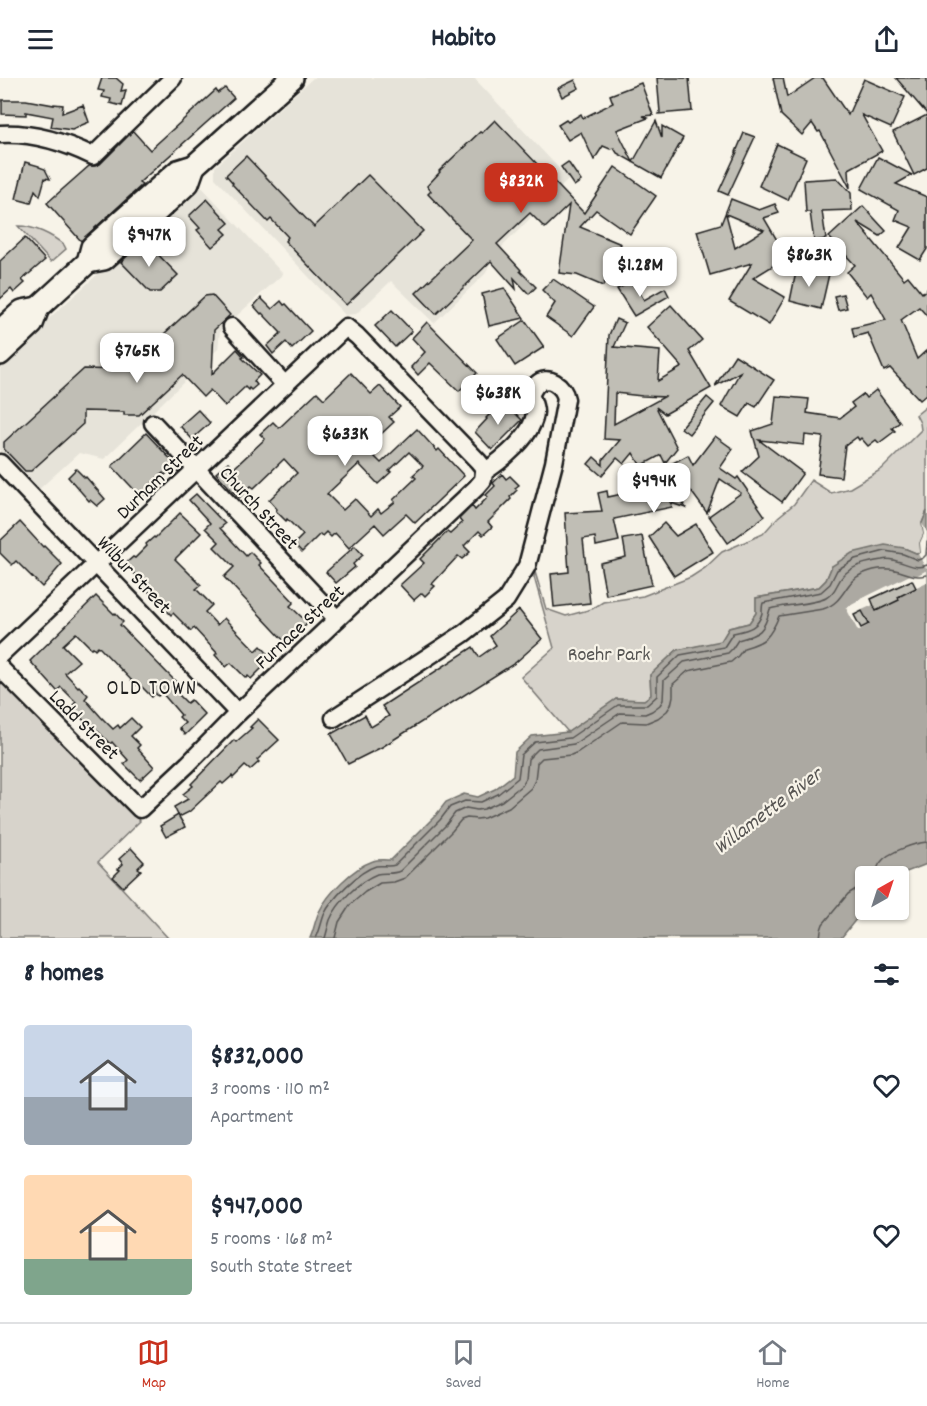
<!DOCTYPE html>
<meta charset="utf-8">
<style>
:root{--surface:#fff;--page:#f6f6f7;--text:#1f2937;--muted:#747a83;--line:#e0e1e3;--accent:#c8321e}
body{margin:0;font-family:Dekko,sans-serif;background:var(--page);color:var(--text);height:100vh;display:flex;flex-direction:column;font-size:22px;white-space:nowrap}
*{box-sizing:border-box;margin:0}
p{font-size:20px;color:var(--muted)}
.icon{flex:none;width:33px;height:33px;fill:none;stroke:currentColor;stroke-width:2;stroke-linecap:round;stroke-linejoin:round}
.map{position:relative;height:860px;overflow:hidden}
.panel{display:flex;flex-direction:column;background:var(--surface);flex:1}
.panel>*{flex:none}
.needle{width:39px;rotate:39deg}
.controls{position:absolute;left:855px;top:788px;display:grid;gap:12px}
.controls a{display:grid;place-items:center;width:54px;height:54px;border-radius:6px;background:var(--surface);box-shadow:0 2px 4px #0004;font-size:30px}
.price{position:absolute;translate:-50% -51px;padding:0 14px;border-radius:12px;background:#fff;color:#222;font-size:20px;line-height:39px;filter:drop-shadow(0 2px 3px #0008)}
.price::after{content:'';position:absolute;left:50%;top:36px;width:18px;height:14px;margin-left:-9px;background:inherit;clip-path:polygon(0 0,100% 0,50% 100%)}
.price.active{background:var(--accent);color:#fff}
ul{padding:0;list-style:none}
li{display:flex;align-items:center;gap:18px;height:150px;padding:0 24px}
li span{display:grid;place-items:center;flex:none;width:168px;height:120px;border-radius:6px;color:#555}
li>.icon{margin-inline-start:auto}
span .icon{width:72px;height:72px;fill:#fffc;stroke-width:1}
li b{font-size:26px}
h2{display:flex;justify-content:space-between;align-items:center;height:72px;padding:0 24px;font-size:26px}
header{display:flex;justify-content:space-between;align-items:center;height:78px;padding:0 24px;background:var(--surface);font-size:27px;font-weight:700}
.tabs{display:flex;justify-content:space-around;align-items:center;height:84px;border-top:2px solid var(--line);background:var(--surface);font-size:16px;color:var(--muted)}
.tabs a{display:grid;justify-items:center;gap:3px}
.tabs .active{color:var(--accent)}
.map>svg:first-child{display:block}
.built{fill:#e6e3d9}
.green{fill:#d7d3cb;stroke:#7a7874;stroke-width:1.5}
.water{fill:#aca9a2;stroke:#72716c;stroke-width:1.5}
.pier{fill:#f7f3e8}
.lines{fill:none;stroke-linecap:round;stroke-linejoin:round}
.shore{stroke:#565452;stroke-width:1.5}
.building{fill:#c0beb5;stroke:#1c1c1c;stroke-width:1.5;fill-rule:evenodd}
.minor-casing{stroke:#1c1c1c;stroke-width:21}
.major-casing{stroke:#1c1c1c;stroke-width:26}
.minor{stroke:#f7f3e8;stroke-width:16}
.major{stroke:#f7f3e8;stroke-width:21}
.labels{text-anchor:middle;stroke-width:4.5;stroke-linejoin:round;paint-order:stroke}
.street-label{font-size:20px;fill:#1c1c1c;stroke:#f7f3e8}
.park-label{font-size:20px;fill:#545351;stroke:#f7f3e8}
.neighbourhood-label{font-size:21px;letter-spacing:1.5px;fill:#1c1c1c;stroke:#f7f3e8}
.water-label{font-size:21px;font-style:italic;fill:#565452;stroke:#f7f3e8}
</style>
<header><svg class="icon" aria-label="menu" viewBox="0 0 24 24"><path d="M4 6h16M4 12h16M4 18h16"/></svg>Habito<svg class="icon" aria-label="share" viewBox="0 0 24 24"><path d="M12 15V3M7 8l5-5 5 5M5 13v7h14v-7"/></svg></header>
<div class="map">
<svg width="927" height="860" viewBox="0 0 927 860">
<rect width="100%" height="100%" fill="#f7f3e8"/>
<filter id="ink" filterUnits="userSpaceOnUse"><feTurbulence type="fractalNoise" baseFrequency=".0167" numOctaves="2"/><feDisplacementMap in="SourceGraphic" scale="12" xChannelSelector="R" yChannelSelector="G"/><feConvolveMatrix kernelMatrix="1 2 1 2 8 2 1 2 1" color-interpolation-filters="sRGB"/></filter>
<g filter="url(#ink)">
<g class="built">
<polygon points="313,0 474,0 569,101 492,179 486,195 434,245 391,203 356,236 345,237 215,100 215,89"/>
<polygon points="198,105 283,196 220,253 218,271 104,381 79,375 37,413 0,373 0,285"/>
</g>
<g class="green">
<path d="M18 148C34 148 52 157 64 167L66 171 51 184Z"/>
<polygon points="927,328 927,433 922,445 924,456 920,465 921,475 918,476 904,470 832,488 826,502 819,509 756,520 756,535 749,545 729,550 721,564 677,572 650,597 651,617 644,622 616,621 568,654 521,599 554,570 534,499 535,494 546,531 566,538 592,531 603,524 643,518 691,499 705,490 722,474 763,456 778,439 794,426 811,402 831,415 850,410 882,391 921,352 920,345 916,337"/>
<polygon points="0,602 140,743 98,784 168,860 0,860"/>
</g>
<path class="water" d="M927 433V786L896 798H866L865 830 841 860H310C314 852 315 842 319 834 328 815 353 790 373 783 378 781 386 782 391 782L436 737 446 724 464 716 478 719 495 711 513 697 515 674 532 658 568 654 616 621 644 622 651 617 650 597 677 572 721 563 729 550 749 545 756 535V520L819 509 826 502 832 488 852 475 885 467 904 470 918 476 921 475 920 465 924 456 922 445Z"/>
<polygon class="pier" points="922,445 927,454 927,504 898,518 899,522 876,533 873,527 862,532 869,547 858,553 846,530 857,524 857,523 912,496 914,499 927,492 918,476 921,475 920,465 924,456"/>
<g class="lines">
<g class="shore">
<path d="M876 798C877 793 877 788 881 784 888 774 915 765 927 764"/>
<path d="M316 860C320 853 321 845 324 837 331 821 359 793 376 788 382 787 389 789 395 787L440 742 450 729 465 723 481 724 498 716 518 700 521 677 535 664 570 660 618 627H647L657 618V599L680 577 724 569 733 555C746 552 758 551 762 535 762 532 762 528 763 525L821 514 830 506 837 492 855 481 885 473 903 476 918 482 923 480 926 477 927 464"/>
<path d="M325 860C327 854 328 848 330 842 337 825 359 803 377 796 384 794 392 797 400 793L446 747 455 735 466 730 477 732 484 731 502 723 522 707 526 700 528 681 538 671 574 666 620 635 645 636 652 633 660 627 663 622 664 602 684 584 728 575 732 571 738 562C760 556 764 554 770 531 784 527 816 526 826 520 837 514 836 505 843 498 852 487 869 484 882 482 898 478 912 494 927 487"/>
<path d="M335 860 339 844 350 827 365 814 380 805 394 804 405 800 452 753 461 742 467 740 477 741 484 740 509 729 531 710 535 702 537 685 542 680 571 677 578 674 622 644 646 645 658 640 667 633 671 627 673 618V606L688 593 731 584 738 578 744 570C766 564 770 559 779 538L823 531C845 524 844 504 862 496 873 491 887 489 899 493 910 496 916 500 927 497"/>
<polyline points="820,860 821,852 823,846 848,816 856,811 866,809"/>
</g>
</g>
<g class="building">
<polygon points="102,0 116,0 123,6 121,13 126,12 122,28 110,25 111,21 102,19 104,13 98,12"/>
<polygon points="657,0 689,0 692,33 659,36 660,34"/>
<polygon points="773,0 783,0 787,19 815,0 823,0 848,37 864,1 905,19 891,50 862,37 882,73 849,91 850,110 820,53 818,54 812,45 802,57 781,37"/>
<polygon points="896,0 927,0 927,36"/>
<polygon points="575,2 579,10 562,19 558,10"/>
<polygon points="641,5 653,37 643,38 648,40 617,52 633,84 656,43 662,60 662,48 683,60 661,100 617,75 614,70 610,71 603,68 594,82 581,54 568,62 558,47 566,42 568,44 581,36 583,40 613,25 610,17"/>
<polygon points="225,10 234,20 139,105 142,107 81,163 47,125 89,88 95,88 100,86 133,53 150,72 216,12 218,15"/>
<polygon points="2,22 26,22 54,27 54,26 63,27 62,35 83,27 89,44 77,49 77,50 72,52 51,49 53,39 26,34 26,37 2,36"/>
<polygon points="927,37 927,90 914,97 893,54"/>
<polygon points="495,42 584,135 615,89 656,118 630,156 596,132 580,149 621,166 603,208 577,197 559,195 569,127 545,150 530,135 497,166 521,192 520,193 536,209 529,216 514,200 516,211 491,183 436,236 416,215 472,162 428,116 431,113 427,108 440,94 439,93 480,54 482,55"/>
<polygon points="744,55 755,59 728,117 719,113 737,74 736,74"/>
<polygon points="777,66 806,80 788,122 759,108"/>
<polygon points="246,78 314,149 368,97 423,153 346,227 285,163 288,159 271,141 268,144 232,106 233,105 226,97"/>
<polygon points="878,79 912,97 896,106 927,119 927,171 920,182 899,170 912,149 895,142 899,132 861,111"/>
<polygon points="25,84 39,88 39,89 45,91 50,101 45,100 40,118 35,112 31,125 16,121"/>
<polygon points="568,84 581,103 574,108 561,89"/>
<polygon points="837,100 851,115 852,132 822,133 826,161 814,163 810,134 806,134 804,102"/>
<polygon points="207,121 229,145 222,151 227,156 212,169 197,152 200,150 189,138"/>
<path d="M731 121 759 132 775 126 779 135 764 140 787 179 753 200 785 219 769 247 729 223 752 185 710 197 697 153 721 146ZM726 136 764 152 735 170Z"/>
<polygon points="863,128 886,153 880,158 857,144 904,201 908,198 922,215 927,211 927,238 919,229 901,242 917,281 927,272 927,316 920,322 890,290 884,293 868,255 854,259 852,250 886,242 871,215 867,219 847,194 855,187 829,159"/>
<polygon points="25,160 45,182 22,202 25,205 14,215 11,211 0,221 0,183"/>
<polygon points="144,162 178,197 160,214 150,214 121,184"/>
<polygon points="797,189 829,196 821,231 790,223"/>
<polygon points="553,201 594,229 573,258 546,239 555,225 542,212"/>
<polygon points="633,203 644,222 665,210 669,218 634,238 617,211"/>
<polygon points="504,210 524,240 489,248 482,216"/>
<polygon points="843,216 847,230 838,232 834,218"/>
<polygon points="212,217 230,237 214,252 212,296 237,271 244,279 242,280 260,297 254,303 257,307 251,312 249,310 248,312 245,309 225,328 210,312 203,319 182,297 139,337 124,337 124,334 83,333 83,346 31,393 25,393 4,371 4,364 84,291 125,292 205,218"/>
<polygon points="261,220 272,231 281,223 284,227 286,226 311,253 292,271 286,264 273,276 267,268 281,255 262,235 261,236 254,228"/>
<path d="M671 227 702 262 689 273 711 310 665 336 656 329 677 370 665 385 661 377 641 388 633 375 624 386 617 380 602 398 588 386 594 379 603 387V382L620 362 604 361 609 257 616 241 625 245 614 269 660 273 658 303 682 289 647 249ZM615 315 642 318 664 319 614 346Z"/>
<polygon points="392,232 412,253 395,269 375,248"/>
<polygon points="525,242 544,269 515,288 497,261"/>
<polygon points="427,244 477,295 459,313 430,285 418,297 411,289 425,274 412,260"/>
<polygon points="735,277 774,302 756,329 749,325 740,339 721,328 740,294 715,308"/>
<path d="M351 295 371 316 380 308 400 329 389 339 394 344 366 370 381 385 417 351 437 373 439 371 464 398 415 445 406 436 384 456 375 446 349 470 335 455 331 459 326 454 322 458 320 456 302 474 294 466 303 457 287 441 286 443 276 433 277 431 269 422 297 395 284 381 254 410 251 408 239 420 216 395 228 384 234 390 265 361 260 356 273 344 279 350 317 314 324 321ZM409 374 423 388 413 397 416 400 393 422 395 424 381 435 378 431 371 438 355 421 343 432 327 416 359 386 378 406 391 394 389 393Z"/>
<polygon points="876,312 900,344 892,350 895,353 879,365 876,362 868,368 861,360 859,362 857,359 845,368 841,399 818,396 823,359 805,357 804,367 759,362 803,395 782,424 742,394 759,378 752,353 773,346 776,318 809,321 807,335 840,340 854,329 851,325 863,316 866,320"/>
<polygon points="707,319 714,325 689,356 681,350"/>
<polygon points="505,325 522,342 492,372 475,354 487,341 486,340 500,326 502,328"/>
<polygon points="198,332 210,345 192,361 180,348"/>
<polygon points="146,355 176,387 165,397 163,395 150,407 152,409 142,420 112,388"/>
<polygon points="715,358 733,371 720,390 736,401 738,399 765,438 728,465 709,438 741,415 720,401 707,435 688,409 677,416 686,430 671,425 672,429 614,441 619,463 596,468 595,459 583,461 590,525 554,529 551,496 569,494 565,435 602,433 598,415 607,413 608,419 659,408 657,400 671,397 667,388 688,377 693,387"/>
<polygon points="76,391 85,400 86,399 105,421 97,428 90,422 89,423 68,399"/>
<polygon points="502,396 506,401 510,398 519,407 515,410 517,412 510,419 511,421 488,444 492,449 483,457 479,453 464,468 470,474 462,481 458,478 432,506 435,508 425,518 422,515 414,522 400,507 424,485 420,481 447,454 450,456 462,445 459,441 472,428 475,432 488,419 486,417 495,408 493,405"/>
<polygon points="196,416 225,446 220,450 246,478 250,474 261,485 259,487 294,524 290,528 308,545 287,566 224,499 234,489 214,469 219,464 205,450 210,445 189,422"/>
<polygon points="180,435 201,455 175,481 201,507 196,511 212,527 205,534 217,547 224,540 256,573 261,568 270,578 263,585 265,587 251,601 248,598 246,600 231,585 226,589 215,577 217,575 194,550 191,553 173,535 171,537 150,515 142,506 144,505 125,486 133,479 135,480 147,468 146,466 154,459 155,460"/>
<polygon points="20,444 43,469 44,468 62,486 42,509 16,483 12,487 0,475 0,463"/>
<polygon points="664,445 676,458 696,446 713,474 674,498 649,459"/>
<polygon points="642,458 652,507 606,517 600,485 626,479 623,461"/>
<polygon points="355,468 363,477 353,486 355,489 336,505 326,494"/>
<polygon points="912,502 916,510 898,519 899,522 876,533 871,521"/>
<polygon points="96,518 114,536 115,535 123,544 120,547 176,604 171,609 187,625 191,622 205,637 185,657 179,650 185,645 179,639 181,637 162,615 158,618 155,615 152,619 138,605 136,607 98,568 95,571 93,569 91,570 76,555 63,567 79,583 65,595 78,609 79,608 88,617 85,621 101,639 113,651 118,647 120,650 131,640 140,649 131,658 140,667 137,670 154,689 140,702 124,686 128,682 112,664 110,666 92,647 90,649 71,629 76,624 61,609 57,613 30,583"/>
<polygon points="519,532 542,561 515,585 382,669 348,686 331,656 365,637 371,649 389,638 382,628 473,569 479,579 496,567 490,558"/>
<polygon points="862,533 869,546 861,550 854,537"/>
<polygon points="258,641 279,662 257,682 259,684 250,692 245,688 233,700 232,698 223,706 221,704 189,734 179,739 174,729 188,721 183,716 193,708 191,706 234,662 236,664 252,650 250,649"/>
<polygon points="178,737 185,749 166,759 160,748"/>
<polygon points="131,770 144,784 138,790 141,792 123,809 113,799 120,792 118,791 123,786 119,781"/>
</g>
<g class="lines">
<g class="minor-casing">
<g id="minor">
<path d="M0 56C33 54 64 64 93 78L173 0"/>
<polyline points="232,249 285,307"/>
<polyline points="153,345 337,541"/>
<polyline points="0,385 238,635"/>
<polyline points="0,577 346,249 357,258 478,383 483,389 484,394"/>
<polyline points="0,590 140,731 188,686 238,635 477,409 483,402 484,394"/>
<path d="M334 640 463 556 506 522 527 488 554 385 566 321C564 308 548 295 536 307 534 309 532 314 530 316 532 322 535 328 535 334 534 357 501 383 484 394"/>
</g>
</g>
<g class="major-casing">
<g id="major">
<polyline points="88,184 104,181 141,148 188,105 194,88"/>
<polyline points="0,253 22,233 38,230"/>
<polyline points="0,276 32,246 38,230 88,184 92,169 178,93 194,88 292,0"/>
</g>
</g>
<use href="#minor" class="minor"/>
<use href="#major" class="major"/>
</g>
</g>
<g class="labels">
<g class="street-label">
<text transform="translate(159 398) rotate(-44)" y="7">Durham Street</text>
<text transform="translate(260 429) rotate(47)" y="7">Church Street</text>
<text transform="translate(135 496) rotate(47)" y="7">Wilbur Street</text>
<text transform="translate(299 548) rotate(-43)" y="7">Furnace Street</text>
<text transform="translate(85 646) rotate(45)" y="7">Ladd Street</text>
</g>
<g class="park-label">
<text x="609" y="582">Roehr Park</text>
</g>
<g class="neighbourhood-label">
<text x="152" y="616">OLD TOWN</text>
</g>
<g class="water-label">
<text transform="translate(767 732) rotate(-37)" y="7">Willamette River</text>
</g>
</g>
</svg>
<div class="controls">
<a><svg class="needle" viewBox="-14 -14 28 28"><path d="M0-13l5 13h-10z" fill="#e53935"/><path d="M0 13l5-13h-10z" fill="#747a83"/></svg></a>
</div>
<b class="price active" style="left:521px;top:136px">$832K</b>
<b class="price" style="left:149px;top:190px">$947K</b>
<b class="price" style="left:809px;top:210px">$863K</b>
<b class="price" style="left:640px;top:220px">$1.28M</b>
<b class="price" style="left:137px;top:306px">$765K</b>
<b class="price" style="left:498px;top:348px">$638K</b>
<b class="price" style="left:345px;top:389px">$633K</b>
<b class="price" style="left:654px;top:436px">$494K</b>
</div>
<section class="panel">
<h2>8 homes<svg class="icon" aria-label="filters" viewBox="0 0 24 24"><path d="M4 7h16M4 17h16"/><circle cx="9" cy="7" r="2"/><circle cx="15" cy="17" r="2"/></svg></h2>
<ul>
<li><span style="background:linear-gradient(#c9d6e8 60%,#9aa5b1 0)"><svg class="icon" aria-label="home" viewBox="0 0 24 24"><path d="M3 11l9-7 9 7M6 9v11h12V9"/></svg></span><div><b>$832,000</b><p>3 rooms · 110 m²</p><p>Apartment</p></div><svg class="icon" aria-label="heart" viewBox="0 0 24 24"><path d="M12 20l-8-8c-3-5 5-10 8-4 3-6 11-1 8 4z"/></svg></li>
<li><span style="background:linear-gradient(#ffd9b3 70%,#7fa58c 0)"><svg class="icon" aria-label="home" viewBox="0 0 24 24"><path d="M3 11l9-7 9 7M6 9v11h12V9"/></svg></span><div><b>$947,000</b><p>5 rooms · 168 m²</p><p>South State Street</p></div><svg class="icon" aria-label="heart" viewBox="0 0 24 24"><path d="M12 20l-8-8c-3-5 5-10 8-4 3-6 11-1 8 4z"/></svg></li>
</ul>
</section>
<nav class="tabs">
<a class="active"><svg class="icon" aria-label="map" viewBox="0 0 24 24"><path d="M3 6l6-2 6 2 6-2v14l-6 2-6-2-6 2zM9 4v14M15 6v14"/></svg>Map</a>
<a><svg class="icon" aria-label="saved" viewBox="0 0 24 24"><path d="M7 4h10v16l-5-4-5 4z"/></svg>Saved</a>
<a><svg class="icon" aria-label="home" viewBox="0 0 24 24"><path d="M3 11l9-7 9 7M6 9v11h12V9"/></svg>Home</a>
</nav>
